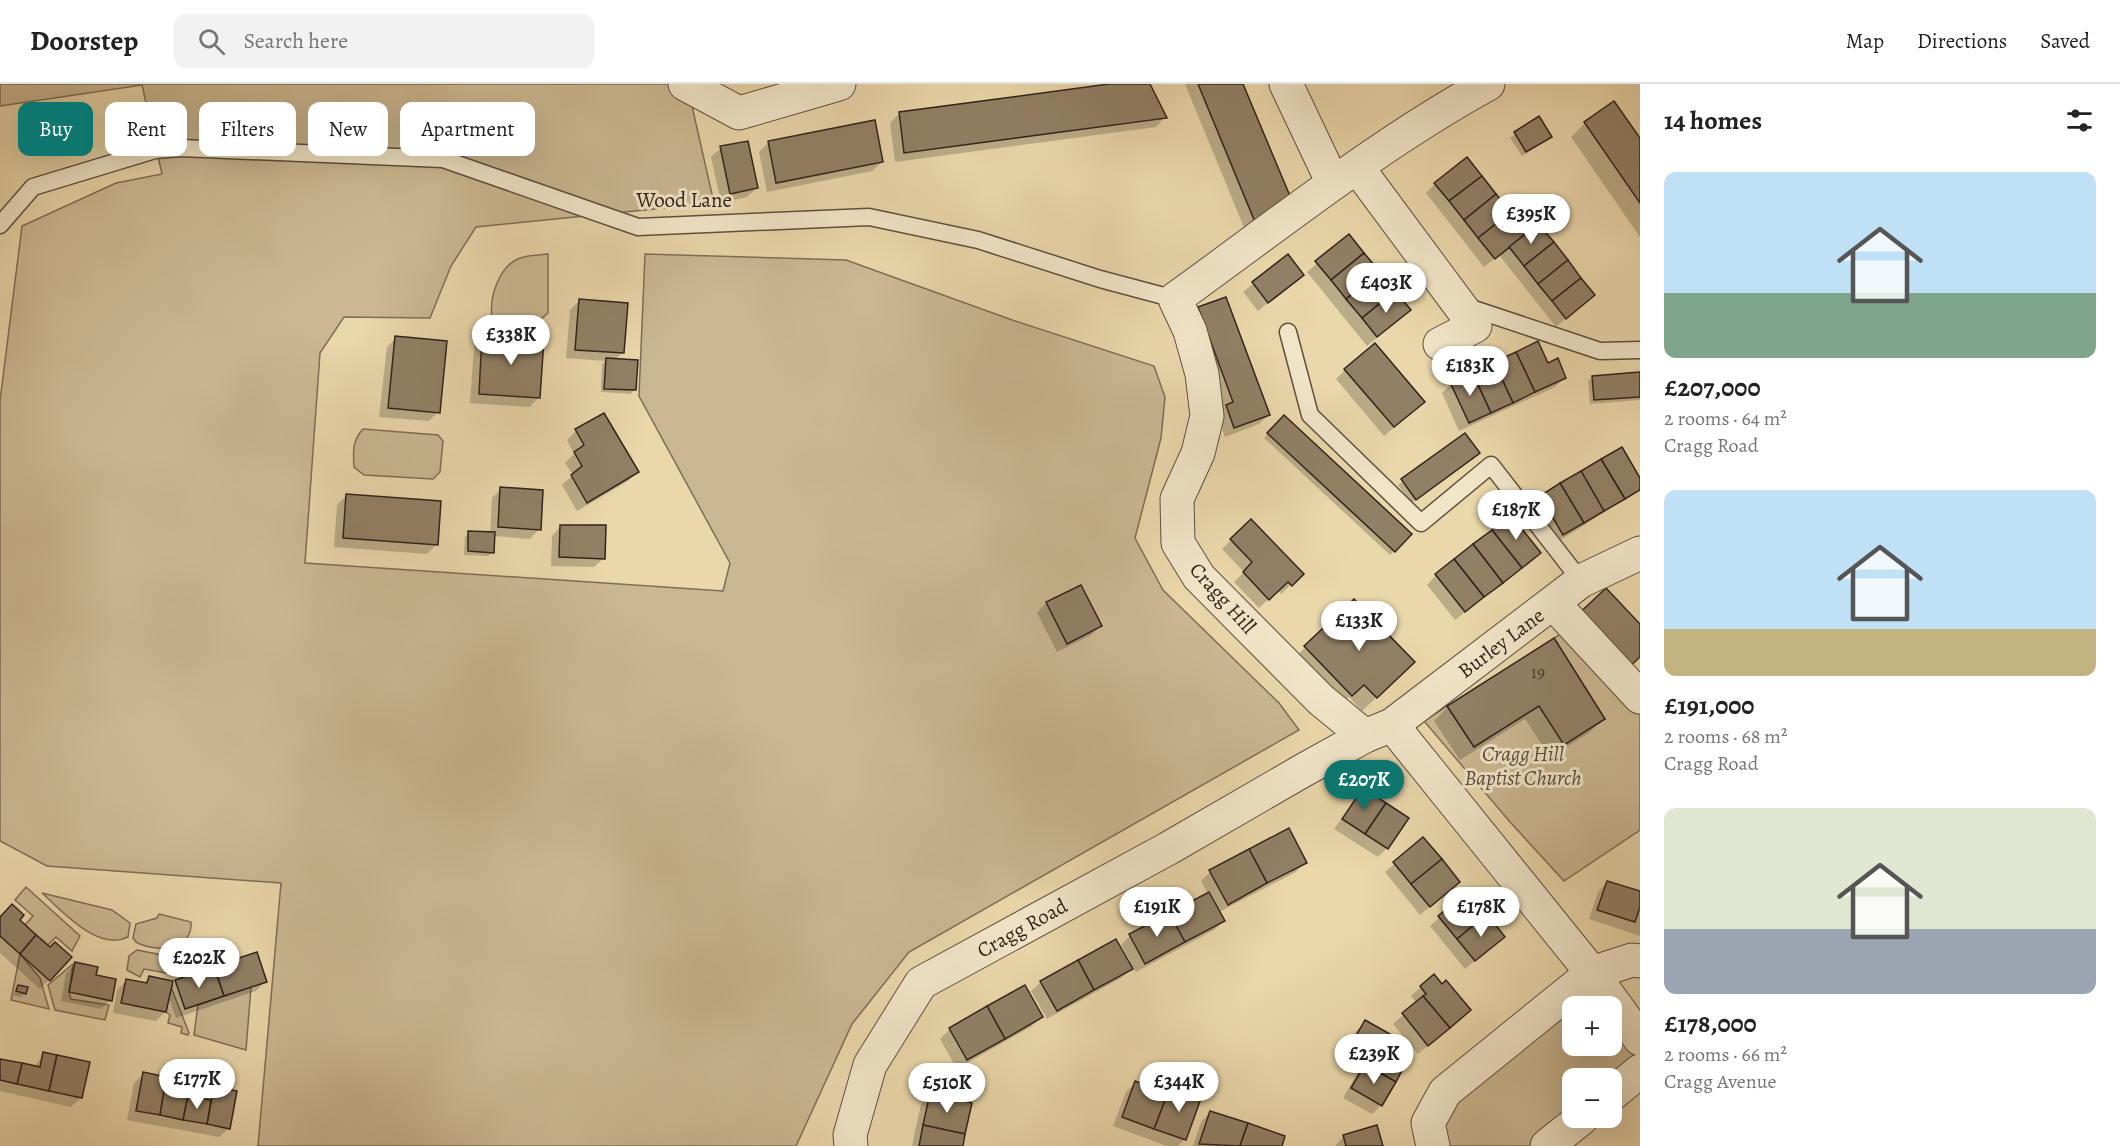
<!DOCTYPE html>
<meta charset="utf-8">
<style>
:root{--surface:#fff;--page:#f2f2f2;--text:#222;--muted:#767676;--line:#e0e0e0;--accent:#0f766e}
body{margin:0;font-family:Alegreya,serif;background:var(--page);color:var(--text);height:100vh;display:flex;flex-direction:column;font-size:22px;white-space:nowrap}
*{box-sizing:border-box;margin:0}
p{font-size:20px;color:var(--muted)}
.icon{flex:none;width:33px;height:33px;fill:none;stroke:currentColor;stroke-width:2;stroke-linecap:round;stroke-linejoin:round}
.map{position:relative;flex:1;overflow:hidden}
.sheet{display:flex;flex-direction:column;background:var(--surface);width:480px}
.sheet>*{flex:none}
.top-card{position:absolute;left:18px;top:18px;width:570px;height:54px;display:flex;gap:12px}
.buttons{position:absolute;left:1562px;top:912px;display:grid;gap:12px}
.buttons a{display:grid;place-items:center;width:60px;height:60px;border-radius:12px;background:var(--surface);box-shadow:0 6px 24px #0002;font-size:30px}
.price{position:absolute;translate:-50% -51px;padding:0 14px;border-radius:21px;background:#fff;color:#222;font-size:20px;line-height:39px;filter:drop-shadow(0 2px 3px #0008)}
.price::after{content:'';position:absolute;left:50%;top:36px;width:18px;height:14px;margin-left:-9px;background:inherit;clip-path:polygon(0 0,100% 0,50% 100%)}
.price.on{background:var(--accent);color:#fff}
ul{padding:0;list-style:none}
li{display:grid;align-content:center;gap:12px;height:318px;padding:0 24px}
li span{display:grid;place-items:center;height:186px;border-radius:12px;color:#555}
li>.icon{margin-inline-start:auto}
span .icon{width:108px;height:108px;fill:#fffc;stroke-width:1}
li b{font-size:26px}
h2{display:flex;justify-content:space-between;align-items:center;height:72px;padding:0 24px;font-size:26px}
.tag{padding:0 21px;border-radius:12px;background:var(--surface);box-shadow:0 6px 24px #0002;font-size:21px;line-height:54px}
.tag.on{background:var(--accent);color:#fff}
header{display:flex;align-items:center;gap:36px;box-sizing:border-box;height:84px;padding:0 30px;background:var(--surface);border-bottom:2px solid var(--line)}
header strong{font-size:28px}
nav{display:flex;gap:33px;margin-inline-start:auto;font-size:21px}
.search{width:420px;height:54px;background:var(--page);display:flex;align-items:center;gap:15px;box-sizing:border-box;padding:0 21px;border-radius:12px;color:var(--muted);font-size:22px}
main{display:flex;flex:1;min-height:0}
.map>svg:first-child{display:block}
.green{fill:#cbb892;stroke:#7e6d57;stroke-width:1.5}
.shadow{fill:#0003}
.building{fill:#928066;stroke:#32221c;stroke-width:1.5}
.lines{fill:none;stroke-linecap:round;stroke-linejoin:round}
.lane-casing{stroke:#604f40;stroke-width:19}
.street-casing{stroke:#604f40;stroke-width:35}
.lane{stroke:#f1e5c8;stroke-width:16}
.street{stroke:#f1e5c8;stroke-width:33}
.labels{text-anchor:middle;stroke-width:6;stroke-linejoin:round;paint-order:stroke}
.number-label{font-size:18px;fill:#4a3a2e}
.street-label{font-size:21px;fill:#32221c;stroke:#f1e5c8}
.park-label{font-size:21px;font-style:italic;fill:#58483a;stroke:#f1e5c8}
</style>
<header>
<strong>Doorstep</strong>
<div class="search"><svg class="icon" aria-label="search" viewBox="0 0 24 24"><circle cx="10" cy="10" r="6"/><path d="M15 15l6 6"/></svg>Search here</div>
<nav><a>Map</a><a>Directions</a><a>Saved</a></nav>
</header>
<main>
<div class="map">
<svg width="1640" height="1062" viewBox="0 0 1640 1062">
<rect width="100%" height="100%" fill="#ead7aa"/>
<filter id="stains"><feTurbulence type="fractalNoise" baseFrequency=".00333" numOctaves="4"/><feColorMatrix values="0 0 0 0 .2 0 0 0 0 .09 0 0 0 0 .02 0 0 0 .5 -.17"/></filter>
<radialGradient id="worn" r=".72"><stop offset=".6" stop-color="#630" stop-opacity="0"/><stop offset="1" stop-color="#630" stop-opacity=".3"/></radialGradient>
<g class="green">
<polygon points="0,0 687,0 714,119 476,143 451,182 430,234 344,233 320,269 305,479 723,507 730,479 639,312 645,170 846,176 1015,237 1154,282 1165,313 1161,354 1135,454 1163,506 1279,619 1299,646 909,868 852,940 796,1062 258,1062 281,799 47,782 0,757 0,317 22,142 116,99 162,90 142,1 0,22"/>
<path d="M548 170V229L541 235 492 234C489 212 500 178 524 173 532 171 540 171 548 170Z"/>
<path d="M363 345 438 351 443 357 440 388 433 395 364 391 354 383C353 368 352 357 363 345Z"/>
<polygon points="1568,546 1640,626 1640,746 1564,797 1510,738 1424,637 1447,622 1474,663 1539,622 1605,635 1554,554"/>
<polygon points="26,803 80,852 72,867 56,853 48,861 25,841 33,832 15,816"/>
<path d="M42 809 112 826 130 839 128 853C98 868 62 827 42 809Z"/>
<path d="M159 830 191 838C193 867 155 869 136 858L133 854 136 840 157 834Z"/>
<polygon points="213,860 220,883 204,889 200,881 176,886 174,880 181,871"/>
<polygon points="137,866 167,872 169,885 166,889 144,885 140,893 127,886 129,872"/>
<polygon points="20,870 40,894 49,925 11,916"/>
<polygon points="73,880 69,908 71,915 109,921 105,936 55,926 48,901"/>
<polygon points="171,903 189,949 188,951 181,949 182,943 168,939 170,931 166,928"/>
<polygon points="251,903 246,966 194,951 198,921"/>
<polygon points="1587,907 1598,922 1572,922 1572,962 1611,962 1611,940 1635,973 1609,994 1572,994 1572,1026 1529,1062 1447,1062 1441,1041 1455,1015"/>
</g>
<g class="shadow">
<polygon points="1121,0 1148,0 1165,33 1156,43 895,78 890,39 899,30"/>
<polygon points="1185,0 1242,0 1288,111 1245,146"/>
<polygon points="1538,34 1545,57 1522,72 1510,54"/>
<polygon points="1585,39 1640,57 1640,153 1571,53"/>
<polygon points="769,58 882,78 872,87 767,108 759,68"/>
<polygon points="721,64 757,104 747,113 721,119 711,73"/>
<polygon points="1435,100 1527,151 1593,211 1556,243 1499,171 1484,183 1426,109"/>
<polygon points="1349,152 1409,226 1367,262 1307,188"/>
<polygon points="1287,172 1302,191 1258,227 1243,208"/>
<polygon points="580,216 623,268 615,276 635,305 631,310 601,308 602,280 605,277 566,274 570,226"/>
<polygon points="1198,224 1268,331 1259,340 1225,353 1217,331 1223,326 1189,233"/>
<polygon points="483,252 539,313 530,323 470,319 474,262"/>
<polygon points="396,254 438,328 429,337 379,333 387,263"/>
<polygon points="1345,286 1414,327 1384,352 1336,295"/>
<polygon points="1640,290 1640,316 1590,320 1588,297 1593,293"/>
<polygon points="1565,293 1555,303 1459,347 1442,309 1451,300"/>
<polygon points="604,331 637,388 628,397 577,427 562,401 573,391 565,379 574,370 567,356 576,347"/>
<polygon points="1284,333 1410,450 1390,471 1264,354"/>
<polygon points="1464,351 1474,374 1411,419 1398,401"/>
<polygon points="1621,365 1640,397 1640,406 1554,460 1531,422 1540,413"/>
<polygon points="501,405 539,445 530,455 494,452 493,468 488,472 464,471 465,453 469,449 490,450 492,414"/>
<polygon points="346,412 436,461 427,470 334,463 337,421"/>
<polygon points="1251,437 1302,490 1281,510 1278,506 1259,524 1234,498 1244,488 1222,465"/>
<polygon points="561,442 604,474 594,483 551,482 552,452"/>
<polygon points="1529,478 1455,536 1427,501 1436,491"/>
<polygon points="1080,503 1100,542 1091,551 1057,568 1037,529 1046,519"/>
<polygon points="1354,517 1399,592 1362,627 1349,613 1337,625 1291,577"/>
<polygon points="1553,556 1603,635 1589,649 1550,673 1525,635 1460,676 1434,637 1448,623"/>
<polygon points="1363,706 1387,764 1378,773 1334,745"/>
<polygon points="1423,755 1449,807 1420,831 1385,788"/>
<polygon points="1305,778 1296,788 1219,828 1223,837 1214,846 1136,888 1133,883 1121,894 1047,935 1031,907 1041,898 1130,877 1121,861 1130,852 1208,810 1201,797 1210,788"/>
<polygon points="1607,798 1640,809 1640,852 1589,835 1598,808"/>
<polygon points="1468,809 1503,853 1465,885 1430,842"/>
<polygon points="0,834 17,836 49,896 40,905 0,869"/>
<polygon points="233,877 265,898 256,907 176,934 168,912 165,928 156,937 113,929 117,906 126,897 143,900 149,894 170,903 176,897 200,896 224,887"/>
<polygon points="75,880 94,892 110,916 101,925 61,917 66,889"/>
<polygon points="1433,892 1460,935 1418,970 1393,940 1417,919 1411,912"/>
<polygon points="18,902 25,909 21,913 13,911"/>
<polygon points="1041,933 1032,942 957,985 940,955 950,945"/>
<polygon points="1365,938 1389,964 1381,1021 1372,1030 1343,1014 1363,979 1344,968 1356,947"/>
<polygon points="44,970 81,1013 71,1023 0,1007 0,976 34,983"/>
<polygon points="144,990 163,1008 205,1016 215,1004 229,1044 219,1053 127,1036 134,999"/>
<polygon points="1135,999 1172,1012 1182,1003 1201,1010 1184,1056 1178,1062 1167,1062 1113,1042 1126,1008"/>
<polygon points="931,1011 961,1062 912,1062 921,1020"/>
<polygon points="1210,1028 1280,1062 1193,1062 1201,1038"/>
<polygon points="1344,1052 1381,1062 1335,1062"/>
</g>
<g class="building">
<polygon points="1109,0 1150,0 1167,34 904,69 899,28"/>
<polygon points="1198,0 1243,0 1290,112 1255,138"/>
<polygon points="1614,17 1640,54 1640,119 1584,38"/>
<polygon points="1539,32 1552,53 1526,68 1514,48"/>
<polygon points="875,36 883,78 776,99 768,57"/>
<polygon points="748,57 758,104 730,110 720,62"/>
<polygon points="1467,73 1482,92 1449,117 1434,99"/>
<polygon points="1482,92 1496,110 1464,136 1449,117"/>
<polygon points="1496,110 1511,128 1478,154 1464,136"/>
<polygon points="1511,128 1527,149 1495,175 1478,154"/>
<polygon points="1538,140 1554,158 1524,182 1509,163"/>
<polygon points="1349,150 1364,169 1331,196 1315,177"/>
<polygon points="1554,158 1568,176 1538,200 1524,182"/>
<polygon points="1364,169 1380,188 1346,215 1331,196"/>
<polygon points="1288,170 1304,191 1268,219 1252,198"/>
<polygon points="1568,176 1581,194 1552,217 1538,200"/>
<polygon points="1380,188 1395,207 1362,234 1346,215"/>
<polygon points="1581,194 1595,211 1566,235 1552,217"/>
<polygon points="1395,207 1411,226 1377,253 1362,234"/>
<polygon points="1226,213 1270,331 1234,344 1226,321 1233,318 1198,223"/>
<polygon points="579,215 628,219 624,269 575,266"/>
<polygon points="482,251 544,255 540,314 479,310"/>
<polygon points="395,252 447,257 440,329 388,324"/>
<polygon points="1538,257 1548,279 1558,274 1566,294 1535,308 1516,268"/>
<polygon points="1375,259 1425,318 1394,343 1344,285"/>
<polygon points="1516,268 1535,308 1513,319 1494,278"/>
<polygon points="606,274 638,276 636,306 604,305"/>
<polygon points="1494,278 1513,319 1491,329 1472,288"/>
<polygon points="1472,288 1491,329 1469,339 1450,298"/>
<polygon points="1640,288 1640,313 1594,316 1592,292"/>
<polygon points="604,329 639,388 587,419 571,391 582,382 574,368 584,361 575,345"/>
<polygon points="1284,331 1412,450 1395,468 1267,349"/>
<polygon points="1465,349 1480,369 1416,416 1401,395"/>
<polygon points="1622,363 1640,394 1640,406 1625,415 1601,375"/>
<polygon points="1601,375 1625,415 1604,427 1581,387"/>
<polygon points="1581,387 1604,427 1584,439 1560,399"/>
<polygon points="1560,399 1584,439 1563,451 1540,412"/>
<polygon points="500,403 543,406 541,446 498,443"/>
<polygon points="346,410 441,417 438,461 343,454"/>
<polygon points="1511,431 1541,469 1522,484 1492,446"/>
<polygon points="1251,435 1304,490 1292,502 1288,498 1269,516 1243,488 1252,478 1230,455"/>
<polygon points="560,441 606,441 605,475 559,473"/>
<polygon points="1492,446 1522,484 1503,499 1473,460"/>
<polygon points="468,447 495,448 494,469 468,467"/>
<polygon points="1473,460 1503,499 1484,513 1454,475"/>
<polygon points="1454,475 1484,513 1465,528 1435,490"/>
<polygon points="1081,501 1102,542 1067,560 1046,518"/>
<polygon points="1606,504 1640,540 1640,573 1624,588 1573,535"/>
<polygon points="1354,515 1415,578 1377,614 1364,601 1352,612 1304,562"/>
<polygon points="1554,554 1605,635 1564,661 1539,622 1474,663 1447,622"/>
<polygon points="1363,704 1386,719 1365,750 1342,735"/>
<polygon points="1386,719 1409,734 1388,765 1365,750"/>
<polygon points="1289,744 1307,779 1267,799 1249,765"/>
<polygon points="1423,753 1442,775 1411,800 1393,778"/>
<polygon points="1249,765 1267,799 1228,821 1209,786"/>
<polygon points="1442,775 1460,798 1430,823 1411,800"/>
<polygon points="1607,797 1640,807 1640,823 1635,838 1597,826"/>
<polygon points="1468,807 1487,830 1457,855 1438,832"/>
<polygon points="1209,808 1225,837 1185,858 1169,829"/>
<polygon points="12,820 24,831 20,836 36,851 20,870 0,852 0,833"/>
<polygon points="1169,829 1185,858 1145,880 1129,850"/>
<polygon points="1487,830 1505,853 1475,877 1457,855"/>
<polygon points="36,851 50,863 55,858 72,873 50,897 20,870"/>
<polygon points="1116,855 1133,885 1094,906 1078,876"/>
<polygon points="257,868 267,898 224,912 216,889 235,883 233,876"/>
<polygon points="1078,876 1094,906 1057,927 1040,897"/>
<polygon points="75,878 98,883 96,891 116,895 112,917 69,908"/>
<polygon points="199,888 201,894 216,889 224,912 185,925 175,896"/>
<polygon points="1434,890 1442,900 1446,896 1471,926 1450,944 1423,912 1426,910 1420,902"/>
<polygon points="149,892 173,897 166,928 121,919 126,895 147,899"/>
<polygon points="18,901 28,903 26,910 16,907"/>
<polygon points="1025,901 1043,933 1005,955 987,922"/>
<polygon points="1423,912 1450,944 1428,962 1402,929"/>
<polygon points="987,922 1005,955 967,976 949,944"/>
<polygon points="1365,936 1397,954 1391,963 1409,973 1396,998 1365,980 1371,969 1352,959"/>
<polygon points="43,968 57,971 49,1007 17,1000 22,979 40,983"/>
<polygon points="57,971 90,978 82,1014 49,1007"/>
<polygon points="0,975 22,979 17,1000 0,996"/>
<polygon points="1365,980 1396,998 1382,1022 1351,1004"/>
<polygon points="143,988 167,993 160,1031 136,1027"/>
<polygon points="1135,997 1168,1009 1154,1045 1122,1033"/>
<polygon points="1181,1001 1203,1009 1186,1056 1154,1045 1168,1009 1177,1012"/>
<polygon points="214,1002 237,1007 230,1045 207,1040"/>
<polygon points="164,1007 188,1012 183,1036 160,1031"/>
<polygon points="930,1009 972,1019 965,1050 923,1041"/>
<polygon points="188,1012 211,1016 207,1040 183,1036"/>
<polygon points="1210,1027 1248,1039 1240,1062 1199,1060"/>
<polygon points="1248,1039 1285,1052 1282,1062 1240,1062"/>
<polygon points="923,1041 965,1050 963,1062 919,1062"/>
<polygon points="1377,1041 1383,1062 1346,1062 1343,1051"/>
</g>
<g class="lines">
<g class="lane-casing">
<g id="lane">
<polyline points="0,141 33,103 155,66 181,64 443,75 638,143 869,133 978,156 1100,195 1175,215"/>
<polyline points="1465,222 1600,267 1640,266"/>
<polyline points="1288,248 1310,331 1421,439 1491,381 1581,497"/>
</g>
</g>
<g class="street-casing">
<g id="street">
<polyline points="685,0 739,29 839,0"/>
<polyline points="1286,0 1333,99"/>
<polyline points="1357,83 1475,242 1440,260"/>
<polyline points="1554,520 1640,613"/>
<polyline points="1392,641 1592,889 1640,955"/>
<path d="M1365 652 1321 616 1199 493 1178 459 1177 415 1198 369 1207 332 1202 290 1190 247 1175 215C1278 141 1377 61 1488 0"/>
<polyline points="1611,1011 1640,987"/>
<polyline points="851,1062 850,1051 870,981 921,899 1169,764 1302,687 1365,652 1392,641 1581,497 1640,469"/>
<polyline points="1433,1062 1428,1039 1445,1008 1592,889 1632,876 1640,877"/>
<polyline points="1547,1062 1582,1034"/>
</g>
</g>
<use href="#lane" class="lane"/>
<use href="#street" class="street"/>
</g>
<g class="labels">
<g class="number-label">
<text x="1538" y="594">19</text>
</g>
<g class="street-label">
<text x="684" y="123">Wood Lane</text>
<text transform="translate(1223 514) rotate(48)" y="7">Cragg Hill</text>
<text transform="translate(1501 559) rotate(-37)" y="7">Burley Lane</text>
<text transform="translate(1022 844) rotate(-29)" y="7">Cragg Road</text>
</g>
<g class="park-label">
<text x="1523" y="677">Cragg Hill<tspan x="1523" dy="24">Baptist Church</tspan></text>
</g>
</g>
<rect width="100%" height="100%" filter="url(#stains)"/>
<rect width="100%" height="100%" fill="url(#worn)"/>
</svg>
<div class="buttons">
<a>+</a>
<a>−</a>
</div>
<b class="price" style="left:1531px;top:161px">£395K</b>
<b class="price" style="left:1386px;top:230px">£403K</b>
<b class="price" style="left:511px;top:282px">£338K</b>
<b class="price" style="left:1470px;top:313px">£183K</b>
<b class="price" style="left:1516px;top:457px">£187K</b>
<b class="price" style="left:1359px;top:568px">£133K</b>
<b class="price on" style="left:1364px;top:727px">£207K</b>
<b class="price" style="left:1157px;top:854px">£191K</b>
<b class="price" style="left:1481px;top:854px">£178K</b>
<b class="price" style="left:199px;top:905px">£202K</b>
<b class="price" style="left:1374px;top:1001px">£239K</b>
<b class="price" style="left:197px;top:1026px">£177K</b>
<b class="price" style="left:1179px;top:1029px">£344K</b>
<b class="price" style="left:947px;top:1030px">£510K</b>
<div class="top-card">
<a class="tag on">Buy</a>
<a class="tag">Rent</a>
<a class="tag">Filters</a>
<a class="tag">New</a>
<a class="tag">Apartment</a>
</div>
</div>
<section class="sheet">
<h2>14 homes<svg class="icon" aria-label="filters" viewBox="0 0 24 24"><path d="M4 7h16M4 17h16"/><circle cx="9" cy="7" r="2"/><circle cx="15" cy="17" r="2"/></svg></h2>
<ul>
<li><span style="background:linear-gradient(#bfe0f5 65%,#7fa58c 0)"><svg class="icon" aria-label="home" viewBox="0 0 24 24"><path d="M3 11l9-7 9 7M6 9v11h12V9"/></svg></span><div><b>£207,000</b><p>2 rooms · 64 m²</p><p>Cragg Road</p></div></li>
<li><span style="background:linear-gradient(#bfe0f5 75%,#c2b280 0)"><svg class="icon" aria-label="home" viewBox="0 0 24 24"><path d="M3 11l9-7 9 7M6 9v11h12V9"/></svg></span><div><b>£191,000</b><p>2 rooms · 68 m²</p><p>Cragg Road</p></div></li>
<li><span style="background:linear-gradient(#dfe7d0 65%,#9aa5b1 0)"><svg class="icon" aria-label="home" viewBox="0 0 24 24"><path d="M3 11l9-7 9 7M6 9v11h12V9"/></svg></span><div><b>£178,000</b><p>2 rooms · 66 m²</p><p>Cragg Avenue</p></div></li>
</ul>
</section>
</main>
